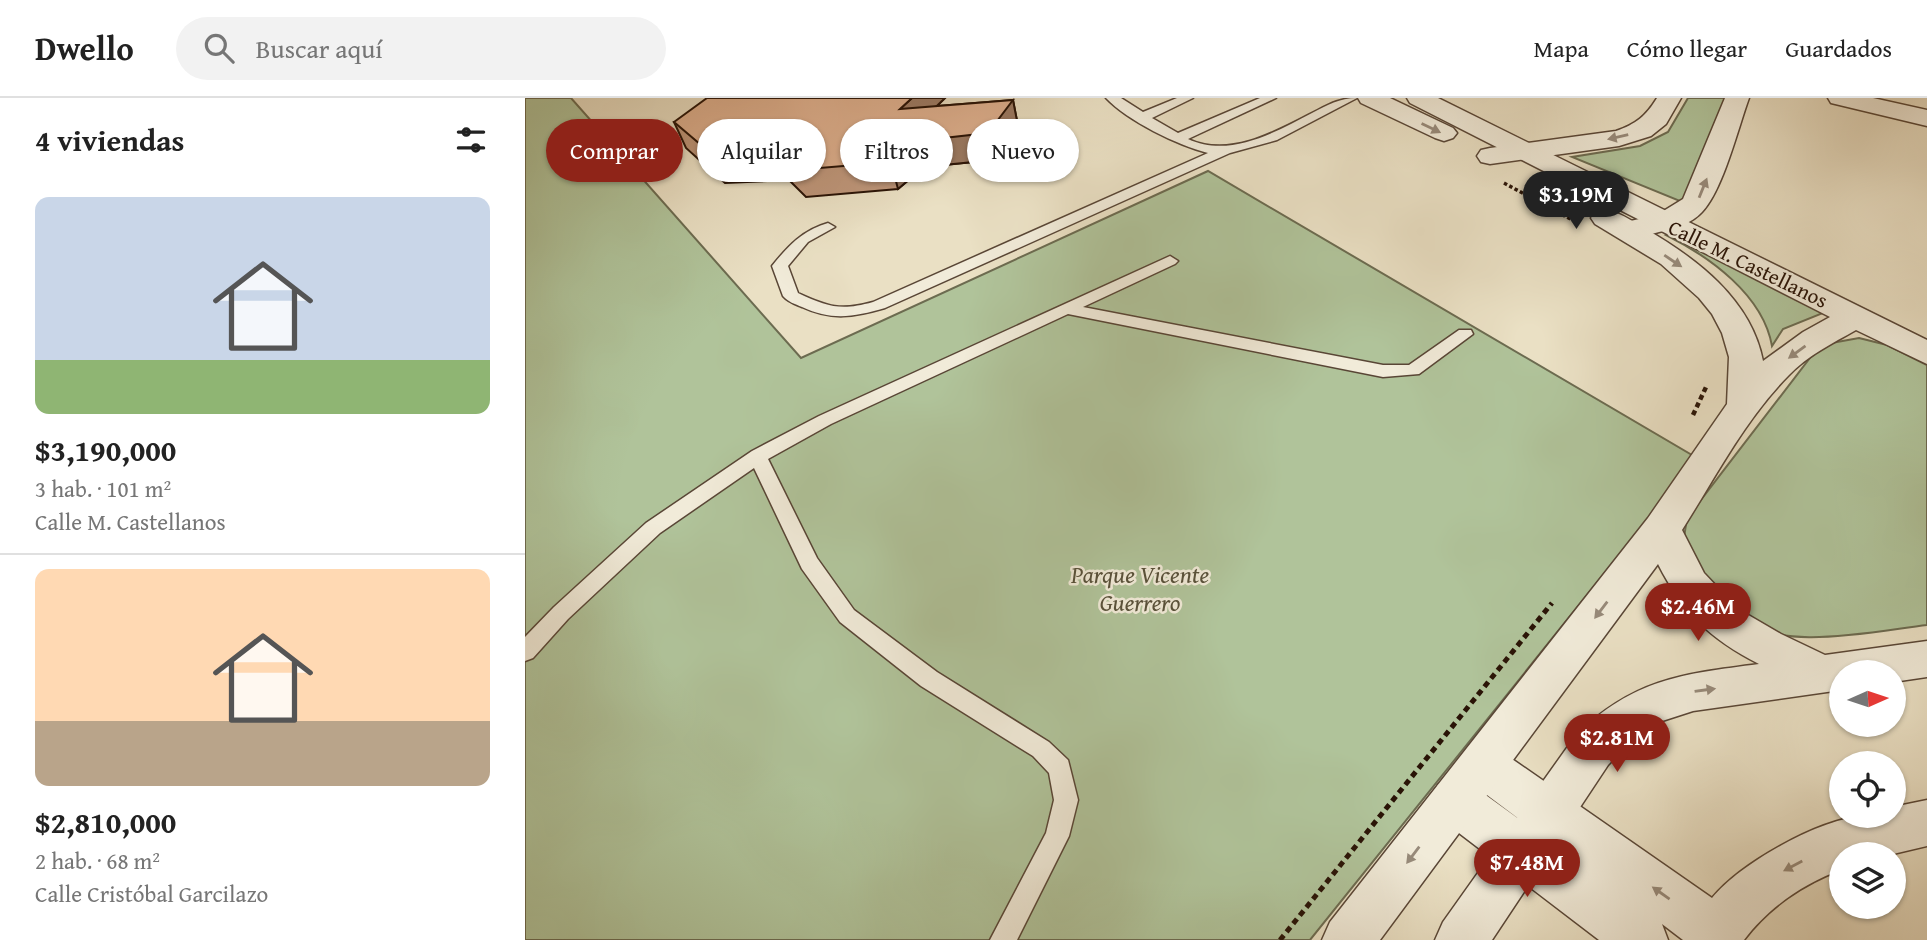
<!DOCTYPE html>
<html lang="es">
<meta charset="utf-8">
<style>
:root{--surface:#fff;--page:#f2f2f2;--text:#222;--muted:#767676;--line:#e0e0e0;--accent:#8f2418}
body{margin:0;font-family:"Gentium Book Plus",serif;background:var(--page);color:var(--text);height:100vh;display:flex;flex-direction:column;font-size:26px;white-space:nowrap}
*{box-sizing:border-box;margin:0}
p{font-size:23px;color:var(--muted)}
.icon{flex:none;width:38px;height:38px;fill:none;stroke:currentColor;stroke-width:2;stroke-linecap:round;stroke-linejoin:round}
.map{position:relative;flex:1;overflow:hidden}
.side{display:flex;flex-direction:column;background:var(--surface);width:525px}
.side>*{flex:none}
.top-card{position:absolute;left:21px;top:21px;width:665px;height:63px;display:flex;gap:14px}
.needle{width:46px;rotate:87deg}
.fabs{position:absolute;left:1304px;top:562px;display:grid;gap:14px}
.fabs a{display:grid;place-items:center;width:77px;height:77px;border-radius:50%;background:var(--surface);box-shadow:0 2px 5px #0004;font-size:35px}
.price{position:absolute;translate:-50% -60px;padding:0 16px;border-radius:24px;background:var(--accent);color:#fff;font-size:23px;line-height:46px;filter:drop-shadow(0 2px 4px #0008)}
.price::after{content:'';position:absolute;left:50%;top:42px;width:21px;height:16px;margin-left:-10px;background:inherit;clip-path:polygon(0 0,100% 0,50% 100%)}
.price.current{background:#222;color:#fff}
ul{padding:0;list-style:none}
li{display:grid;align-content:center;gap:14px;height:371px;padding:0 35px}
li+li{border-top:2px solid var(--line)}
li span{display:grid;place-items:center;height:217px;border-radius:14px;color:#555}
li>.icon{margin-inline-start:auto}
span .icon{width:126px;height:126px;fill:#fffc;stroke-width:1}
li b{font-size:30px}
h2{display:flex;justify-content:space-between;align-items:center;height:84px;padding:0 35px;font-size:30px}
.chip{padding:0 24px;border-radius:32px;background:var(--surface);box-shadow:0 2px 5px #0004;font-size:24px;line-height:63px}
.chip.current{background:var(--accent);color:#fff}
header{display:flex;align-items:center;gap:42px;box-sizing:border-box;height:98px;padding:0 35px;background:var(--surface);border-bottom:2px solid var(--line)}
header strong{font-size:33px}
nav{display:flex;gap:38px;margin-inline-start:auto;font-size:24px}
.search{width:490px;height:63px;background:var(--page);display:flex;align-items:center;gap:18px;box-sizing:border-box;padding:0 24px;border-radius:38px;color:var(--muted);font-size:26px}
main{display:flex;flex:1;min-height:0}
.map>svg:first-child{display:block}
.green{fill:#b0c39a;stroke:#6c6b50;stroke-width:2}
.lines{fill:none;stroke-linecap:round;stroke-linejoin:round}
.service-casing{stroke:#594636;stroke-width:3}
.minor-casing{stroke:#594636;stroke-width:3}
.tertiary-casing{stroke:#594636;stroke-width:3}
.path-far2{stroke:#291306;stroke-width:3.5;stroke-dasharray:3.5 2.5;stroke-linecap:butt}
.path-far1{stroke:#291306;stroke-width:4.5;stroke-dasharray:5 3.5;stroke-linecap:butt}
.path{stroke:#291306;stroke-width:5;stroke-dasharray:6 4.5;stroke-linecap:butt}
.service{fill:#f1ebd9;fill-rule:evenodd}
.minor{fill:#f1ebd9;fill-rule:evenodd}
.tertiary{fill:#f1ebd9;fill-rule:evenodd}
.wall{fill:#be967a;stroke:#291306;stroke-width:2}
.shaded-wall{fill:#9b7a63;stroke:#291306;stroke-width:2}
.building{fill:#ddaf8e;stroke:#291306;stroke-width:2}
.oneway{fill:#978a7a}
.labels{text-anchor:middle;stroke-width:5;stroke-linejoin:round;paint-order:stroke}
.far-street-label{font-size:21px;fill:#291306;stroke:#f1ebd9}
.park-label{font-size:24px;font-style:italic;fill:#58513a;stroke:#f1ebd9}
</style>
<header>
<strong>Dwello</strong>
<div class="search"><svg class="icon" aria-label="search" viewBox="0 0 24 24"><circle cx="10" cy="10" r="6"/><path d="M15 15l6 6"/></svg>Buscar aquí</div>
<nav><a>Mapa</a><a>Cómo llegar</a><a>Guardados</a></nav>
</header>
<main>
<section class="side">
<h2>4 viviendas<svg class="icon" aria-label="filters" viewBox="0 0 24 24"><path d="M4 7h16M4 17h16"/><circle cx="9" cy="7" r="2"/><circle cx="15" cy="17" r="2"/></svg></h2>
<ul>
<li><span style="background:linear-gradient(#c9d6e8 75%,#8fb573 0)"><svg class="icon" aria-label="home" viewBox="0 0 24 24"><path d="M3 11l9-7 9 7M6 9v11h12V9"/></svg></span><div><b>$3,190,000</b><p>3 hab. · 101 m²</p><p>Calle M. Castellanos</p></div></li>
<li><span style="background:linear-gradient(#ffd9b3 70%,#b9a48a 0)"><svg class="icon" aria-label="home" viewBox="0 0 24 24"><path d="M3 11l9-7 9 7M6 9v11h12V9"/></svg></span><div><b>$2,810,000</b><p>2 hab. · 68 m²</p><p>Calle Cristóbal Garcilazo</p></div></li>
</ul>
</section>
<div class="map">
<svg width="1402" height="842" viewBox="0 0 1402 842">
<rect width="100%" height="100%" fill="#eae0c4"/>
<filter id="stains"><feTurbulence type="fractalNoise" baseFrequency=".00286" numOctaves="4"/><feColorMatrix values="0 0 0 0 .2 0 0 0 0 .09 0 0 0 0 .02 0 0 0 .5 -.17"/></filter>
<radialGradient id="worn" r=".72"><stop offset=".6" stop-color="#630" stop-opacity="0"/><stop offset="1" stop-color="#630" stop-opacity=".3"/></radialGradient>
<g class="green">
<polygon points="0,0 46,0 276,260 683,73 1172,360 785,842 0,842"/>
<polygon points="1163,0 1203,0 1167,108 1047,59 1115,48 1143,34"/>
<path d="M1146 135 1303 213 1258 231 1247 248C1238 197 1185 159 1141 137Z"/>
<path d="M1334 240 1362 247 1402 267V527C1350 533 1250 556 1208 517 1193 503 1171 465 1158 446L1162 420 1288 256 1301 246Z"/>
</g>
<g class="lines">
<g class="service-casing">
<g id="service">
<path d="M581 0H596L618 14 652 0H668L627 20 653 35 735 0H751L663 41C704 60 749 35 787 15 803 7 814 0 832 0L752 42 705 55 360 210C329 219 307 223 277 209 270 206 263 204 258 198L247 168C263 148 278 132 303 125L310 129 283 144 263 168 273 195C303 209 316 213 348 204L683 55C652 47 603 23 581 0Z"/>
<polygon points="645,158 653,163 650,166 558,209 858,267 884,267 934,232 946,232 948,236 894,276 858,279 543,216 306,326 243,361 292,460 329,512 412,574 524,644 543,662 553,702 544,738 492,842 465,842 521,735 529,702 524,675 508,658 396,588 315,524 277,471 229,370 135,435 43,521 8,560 0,563 0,539 29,509 121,425 227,353 294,318"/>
</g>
</g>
<g class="minor-casing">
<g id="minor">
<path d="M1132 0H1156L1141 26 1126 38 1094 48 965 66 956 64 952 58 956 52 965 50 1091 33C1111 26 1121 18 1132 0Z"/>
<path d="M1200 0H1224C1213 30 1198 92 1177 114 1166 126 1149 131 1134 134 1120 138 1106 142 1092 138L1087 132 1092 126 1132 117 1158 101Z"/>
<polygon points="1303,0 1348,0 1402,12 1402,28 1306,5"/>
<path d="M958 645 974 652 1187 800C1216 765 1291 723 1336 718 1346 716 1358 718 1368 718V709L1402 702V748L1368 756H1316V772C1279 785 1243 810 1219 842H1158L1137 826 1143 842H1074L913 719 906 703 913 687 930 680 947 687 1002 727 942 682 935 667 942 652Z"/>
</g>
</g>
<g class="tertiary-casing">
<g id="tertiary">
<polygon points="833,0 865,0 928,30 932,35 928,40 919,43 910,40 836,5"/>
<path d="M882 0H913L1402 242V266L1331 232C1308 245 1282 258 1264 277 1220 321 1190 380 1157 432L1179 475 1213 511 1256 536 1300 557 1402 543V579L1368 584V574H1316V592L1168 613 1134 624 1107 642 1083 667 967 842H910L918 824 1051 637C1109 581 1157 576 1234 566 1185 541 1158 515 1133 466L855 842H797L805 824 1123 420 1202 306 1204 259 1197 235 1187 216 1174 200 1136 166 1070 126 1066 120 1070 114C1089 109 1103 121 1119 130 1171 160 1226 201 1238 263L1278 234 1305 219 885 5Z"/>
</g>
</g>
<polyline class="path-far2" points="979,85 1051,124"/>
<polyline class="path-far1" points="1168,317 1182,287"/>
<polyline class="path" points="755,842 1027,505"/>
<use href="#service" class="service"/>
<use href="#minor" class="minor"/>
<use href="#tertiary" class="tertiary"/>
</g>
<polygon class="wall" points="420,0 412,8 488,2 493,28 468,62 399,69 373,91 281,99 264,82 200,85 161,50 149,24"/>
<g class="shaded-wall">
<polygon points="387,0 420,0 382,37 375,11"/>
<polygon points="488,2 493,28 468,62 399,69 373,91 366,64 392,43"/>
</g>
<polygon class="building" points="182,0 387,0 375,11 488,2 463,35 392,43 366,64 271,72 254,55 189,58 149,24"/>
<defs><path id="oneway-solid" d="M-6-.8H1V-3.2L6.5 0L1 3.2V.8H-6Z" transform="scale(1.75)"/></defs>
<g class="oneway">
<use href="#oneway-solid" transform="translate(906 30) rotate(26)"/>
<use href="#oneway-solid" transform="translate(1093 39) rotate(167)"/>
<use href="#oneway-solid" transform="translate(1178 90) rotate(-68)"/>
<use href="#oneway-solid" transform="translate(1148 163) rotate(34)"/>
<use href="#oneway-solid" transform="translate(1272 254) rotate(144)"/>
<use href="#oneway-solid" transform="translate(1076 512) rotate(127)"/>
<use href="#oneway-solid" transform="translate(1180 592) rotate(-8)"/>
<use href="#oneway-solid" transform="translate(888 757) rotate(127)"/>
<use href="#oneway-solid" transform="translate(1268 768) rotate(152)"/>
<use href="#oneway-solid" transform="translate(1136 795) rotate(-145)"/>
</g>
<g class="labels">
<g class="far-street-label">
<text transform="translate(1223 166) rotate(26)" y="7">Calle M. Castellanos</text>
</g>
<g class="park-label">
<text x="615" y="485">Parque Vicente<tspan x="615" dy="28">Guerrero</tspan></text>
</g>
</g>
<rect width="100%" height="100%" filter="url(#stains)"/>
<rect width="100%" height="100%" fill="url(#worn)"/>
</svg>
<div class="fabs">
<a><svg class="needle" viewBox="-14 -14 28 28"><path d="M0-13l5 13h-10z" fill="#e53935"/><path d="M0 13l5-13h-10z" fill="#767676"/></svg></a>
<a><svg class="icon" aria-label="locate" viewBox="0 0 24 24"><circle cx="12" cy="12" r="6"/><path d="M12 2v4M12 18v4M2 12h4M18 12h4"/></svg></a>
<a><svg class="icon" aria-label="layers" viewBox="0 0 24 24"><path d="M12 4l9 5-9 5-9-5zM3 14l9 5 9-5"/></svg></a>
</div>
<b class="price current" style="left:1051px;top:133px">$3.19M</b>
<b class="price" style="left:1173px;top:545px">$2.46M</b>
<b class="price" style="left:1092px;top:676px">$2.81M</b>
<b class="price" style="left:1002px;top:801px">$7.48M</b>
<div class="top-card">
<a class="chip current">Comprar</a>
<a class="chip">Alquilar</a>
<a class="chip">Filtros</a>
<a class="chip">Nuevo</a>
</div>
</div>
</main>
